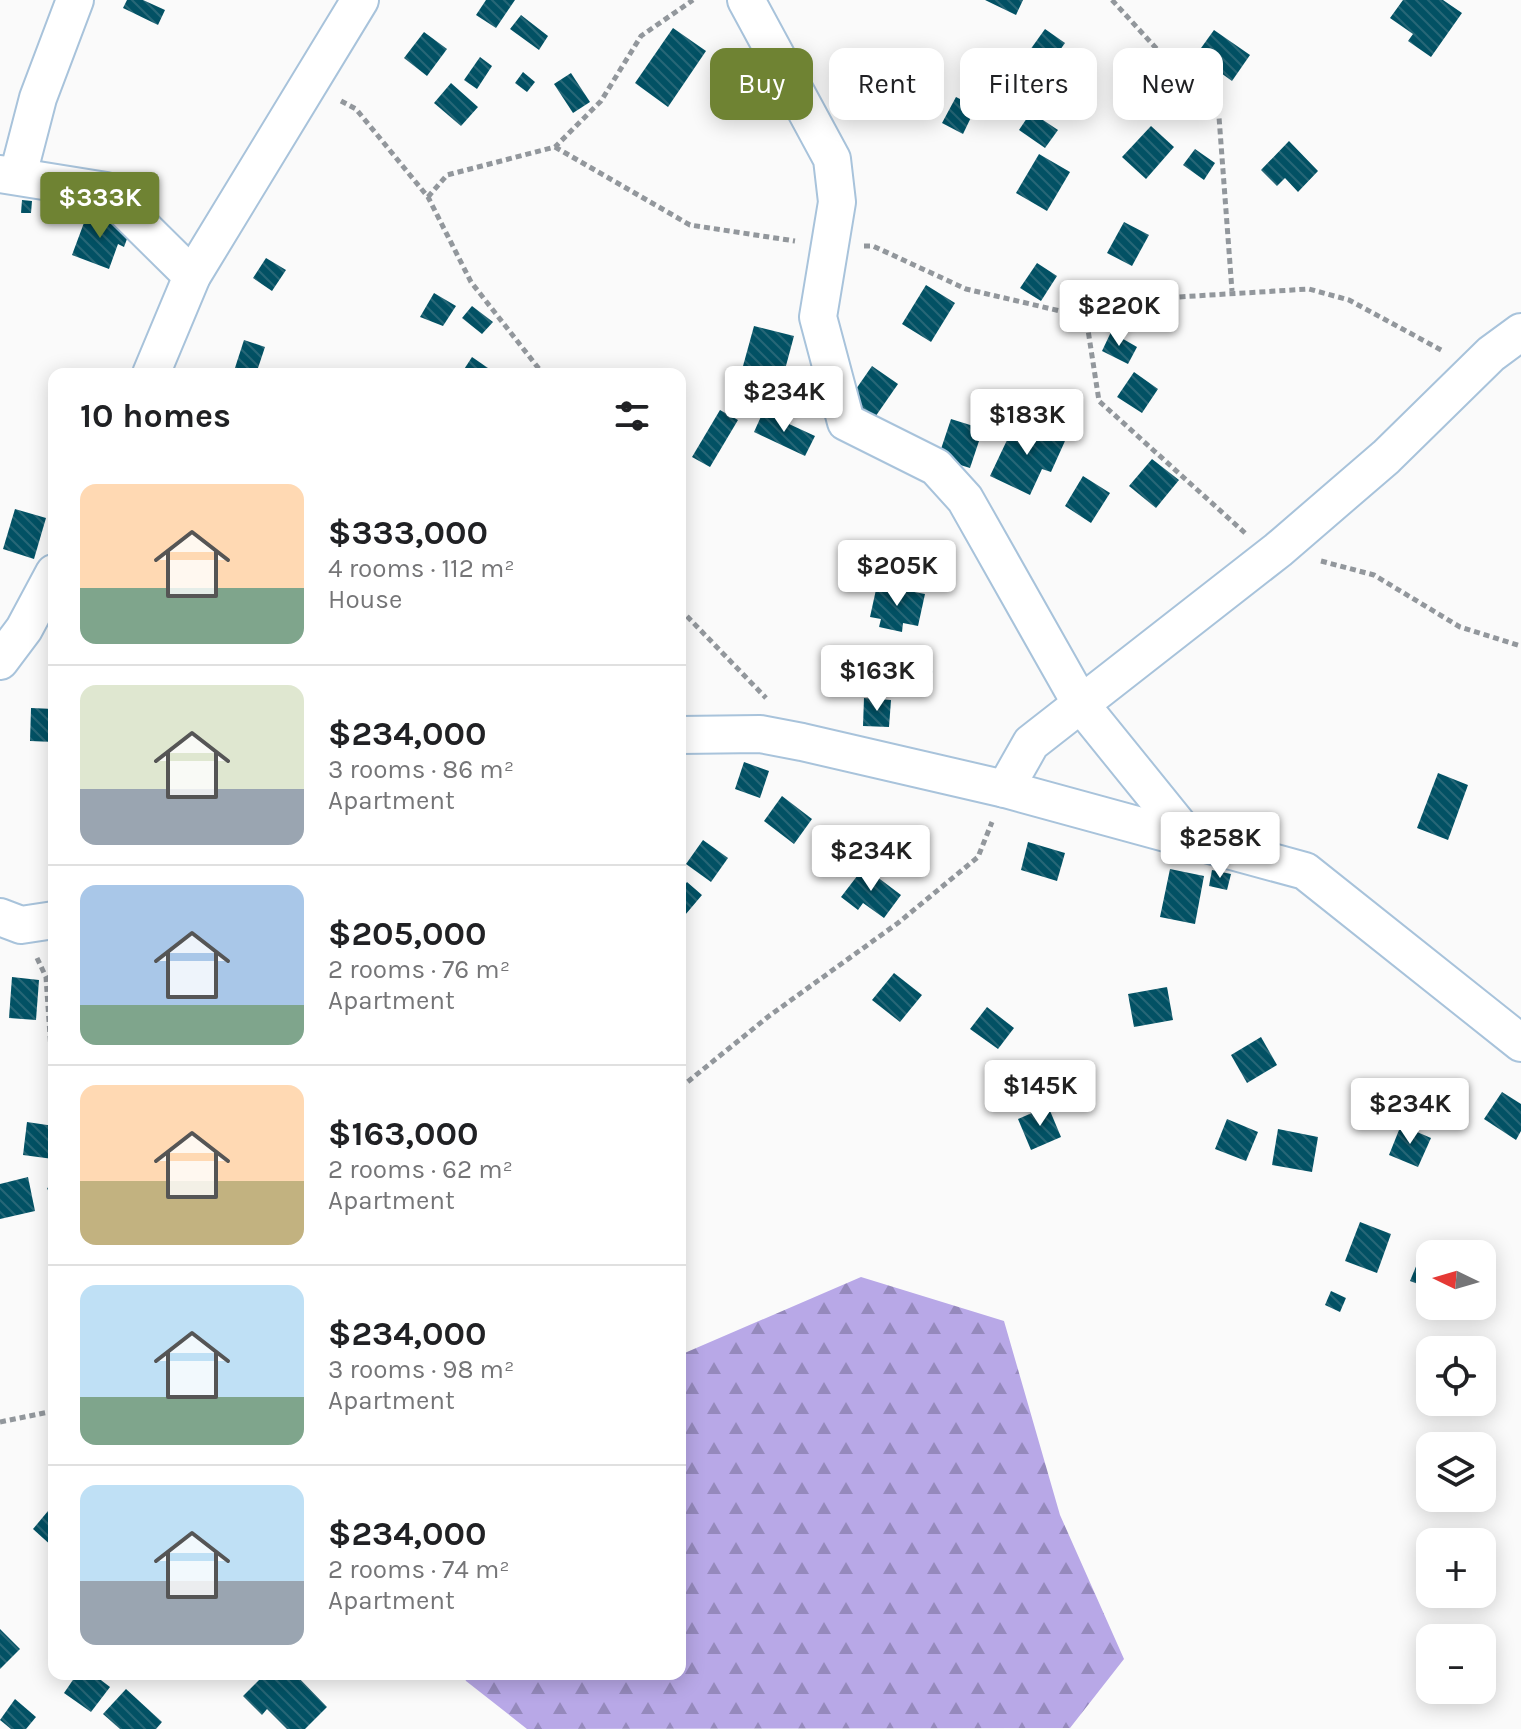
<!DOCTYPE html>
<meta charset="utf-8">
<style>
:root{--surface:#fff;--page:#f2f2f2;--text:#202124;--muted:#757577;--line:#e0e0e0;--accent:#6f8333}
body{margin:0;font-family:Karla,sans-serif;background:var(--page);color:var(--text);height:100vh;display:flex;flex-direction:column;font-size:30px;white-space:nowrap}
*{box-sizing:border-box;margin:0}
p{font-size:26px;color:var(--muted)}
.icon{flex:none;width:44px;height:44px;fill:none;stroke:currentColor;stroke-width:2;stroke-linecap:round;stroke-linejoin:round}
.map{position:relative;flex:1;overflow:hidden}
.drawer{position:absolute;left:48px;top:368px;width:638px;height:1312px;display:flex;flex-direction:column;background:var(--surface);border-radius:16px;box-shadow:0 4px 20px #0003}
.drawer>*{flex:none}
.guide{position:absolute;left:710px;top:48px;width:690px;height:72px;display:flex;gap:16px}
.needle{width:52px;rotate:275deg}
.tools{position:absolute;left:1416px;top:1240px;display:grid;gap:16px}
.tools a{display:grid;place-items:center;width:80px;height:80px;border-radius:16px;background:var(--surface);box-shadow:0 4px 20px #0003;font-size:40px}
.price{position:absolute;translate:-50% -68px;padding:0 18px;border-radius:8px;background:#fff;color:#222;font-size:26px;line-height:52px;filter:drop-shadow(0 2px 4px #0008)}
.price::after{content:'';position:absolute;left:50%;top:48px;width:24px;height:18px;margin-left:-12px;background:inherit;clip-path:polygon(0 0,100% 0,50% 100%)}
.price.active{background:var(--accent);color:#fff}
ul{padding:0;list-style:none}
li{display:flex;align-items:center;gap:24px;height:200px;padding:0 32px}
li+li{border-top:2px solid var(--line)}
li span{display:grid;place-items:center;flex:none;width:224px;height:160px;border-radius:16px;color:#555}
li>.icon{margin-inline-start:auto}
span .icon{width:96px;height:96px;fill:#fffc;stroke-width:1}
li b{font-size:34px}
h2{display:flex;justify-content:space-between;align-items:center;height:96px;padding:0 32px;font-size:34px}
.chip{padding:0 28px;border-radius:16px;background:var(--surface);box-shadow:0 4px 20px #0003;font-size:28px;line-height:72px}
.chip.active{background:var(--accent);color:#fff}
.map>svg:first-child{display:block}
.forest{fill:url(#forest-firs)}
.building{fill:url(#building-back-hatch)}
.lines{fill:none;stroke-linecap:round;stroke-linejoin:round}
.minor-casing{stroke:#a8c3db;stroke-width:40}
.path{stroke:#92979c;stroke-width:5;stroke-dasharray:6 4;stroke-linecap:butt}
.minor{stroke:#fff;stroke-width:36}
</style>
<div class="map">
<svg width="1521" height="1729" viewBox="0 0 1521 1729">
<defs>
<pattern id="forest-firs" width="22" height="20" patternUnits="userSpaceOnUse" patternTransform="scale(2)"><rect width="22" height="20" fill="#b8a8e7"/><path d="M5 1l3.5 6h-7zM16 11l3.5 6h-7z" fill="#9589bc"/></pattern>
<pattern id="building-back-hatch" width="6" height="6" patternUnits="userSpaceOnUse" patternTransform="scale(2)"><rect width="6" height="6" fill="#025164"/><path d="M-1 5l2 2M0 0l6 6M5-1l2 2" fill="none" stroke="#276777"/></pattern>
</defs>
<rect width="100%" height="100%" fill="#fafafa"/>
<polygon class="forest" points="861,1277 1004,1321 1060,1515 1124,1659 1070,1728 527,1729 466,1681 463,1674 680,1674 680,1355"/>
<g class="building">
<polygon points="127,0 143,0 165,10 158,25 123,8"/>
<polygon points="486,0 515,0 496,28 476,15"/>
<polygon points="985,0 1023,0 1016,15"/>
<polygon points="1403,0 1443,0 1462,13 1431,57 1408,41 1413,34 1390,18"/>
<polygon points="521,15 548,36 539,50 510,29"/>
<polygon points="673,28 706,51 668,107 635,83"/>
<polygon points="1045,29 1065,43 1045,71 1025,57"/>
<polygon points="1214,30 1250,55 1232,81 1196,55"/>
<polygon points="424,32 447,49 427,76 404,58"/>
<polygon points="480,57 492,66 477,89 464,80"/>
<polygon points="523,72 535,82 527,92 515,83"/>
<polygon points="571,73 590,102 573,113 554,84"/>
<polygon points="451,83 478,107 461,126 434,103"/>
<polygon points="956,97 976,107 963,134 942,123"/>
<polygon points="1031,112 1058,130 1045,148 1019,130"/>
<polygon points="1151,126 1174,147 1146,179 1122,157"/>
<polygon points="1289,141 1318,171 1298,192 1285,178 1277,186 1261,170"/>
<polygon points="1195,149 1215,163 1204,180 1183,165"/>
<polygon points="1039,154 1070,172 1047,211 1016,193"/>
<polygon points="22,200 32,201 31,213 21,213"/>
<polygon points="88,212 131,228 124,247 118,244 109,269 72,255"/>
<polygon points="1124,222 1149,235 1132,266 1107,253"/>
<polygon points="266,258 286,270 272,291 253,278"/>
<polygon points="1037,263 1057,276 1041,301 1020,288"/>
<polygon points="926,285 955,303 931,342 902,324"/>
<polygon points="434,293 456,306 443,326 420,317"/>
<polygon points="472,306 493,322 482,334 462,318"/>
<polygon points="754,326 794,336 780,388 740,377"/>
<polygon points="1111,332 1137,347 1128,364 1102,351"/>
<polygon points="244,340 265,347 256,374 233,374"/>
<polygon points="472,357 488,368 483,374 461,374"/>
<polygon points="872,366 898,384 873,420 847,402"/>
<polygon points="1134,372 1158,389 1142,413 1117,397"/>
<polygon points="720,410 738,420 710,467 692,457"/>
<polygon points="763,412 815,436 805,456 754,432"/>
<polygon points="951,419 983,429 970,468 938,458"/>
<polygon points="1017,419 1065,441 1051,472 1042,469 1030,495 990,476"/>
<polygon points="1152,459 1179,480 1156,508 1129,486"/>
<polygon points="1083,476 1110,493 1091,523 1065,506"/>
<polygon points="15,509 46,518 34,559 3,549"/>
<polygon points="877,585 925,594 918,626 903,623 902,632 879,627 881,619 870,617"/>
<polygon points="915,664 933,671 926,692 907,685"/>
<polygon points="864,698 891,700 889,727 863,726"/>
<polygon points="31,708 54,709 54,742 30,741"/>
<polygon points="744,762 769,771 760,798 735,789"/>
<polygon points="1438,773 1468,785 1448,840 1417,828"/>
<polygon points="782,796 812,819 794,844 764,821"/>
<polygon points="703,840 728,858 711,882 686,864"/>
<polygon points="1028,842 1065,853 1057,881 1021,870"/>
<polygon points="864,867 901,895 884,918 863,903 858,910 841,897"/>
<polygon points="1170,869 1204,876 1195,924 1160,917"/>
<polygon points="1212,870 1231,874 1227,890 1209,886"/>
<polygon points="687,882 702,895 680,921 680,885 683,887"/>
<polygon points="894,973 922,995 900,1022 872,1000"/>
<polygon points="12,977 39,980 36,1020 9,1018"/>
<polygon points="1167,987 1173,1020 1134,1027 1128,994"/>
<polygon points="987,1007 1014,1028 998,1049 970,1029"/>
<polygon points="1261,1037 1277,1065 1247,1083 1231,1055"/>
<polygon points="1016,1067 1035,1089 1020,1102 1002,1080"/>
<polygon points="1502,1092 1521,1104 1521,1131 1516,1140 1484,1119"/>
<polygon points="1048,1106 1061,1137 1031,1150 1018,1119"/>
<polygon points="1227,1119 1258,1132 1246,1161 1215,1149"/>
<polygon points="27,1122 54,1126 53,1159 23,1155"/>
<polygon points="1401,1125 1431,1138 1418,1167 1389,1155"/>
<polygon points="1278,1129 1318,1137 1312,1172 1272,1165"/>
<polygon points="28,1177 35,1211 0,1219 0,1184"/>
<polygon points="54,1185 54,1204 47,1188"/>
<polygon points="1360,1222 1391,1234 1377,1273 1345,1261"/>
<polygon points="1424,1247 1440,1254 1430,1254 1426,1287 1410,1281"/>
<polygon points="1331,1291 1346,1298 1340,1312 1325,1305"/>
<polygon points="48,1511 54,1517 54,1548 33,1529"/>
<polygon points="0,1629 20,1649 0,1669"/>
<polygon points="77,1674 93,1674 110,1687 91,1712 64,1693"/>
<polygon points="265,1674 295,1674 327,1707 305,1729 287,1729 267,1709 262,1715 243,1696"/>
<polygon points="126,1689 162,1722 156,1729 120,1729 103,1714"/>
<polygon points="15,1699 36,1717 26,1729 11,1729 0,1720"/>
</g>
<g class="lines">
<g class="minor-casing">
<g id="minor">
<polyline points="746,0 832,159 837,202 818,317 846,422 936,467 965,499 1082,706 1188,837"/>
<polyline points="0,174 106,191 192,276"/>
<polyline points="18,175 38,98 75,0"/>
<polyline points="151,374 192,276 360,0"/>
<polyline points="0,661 24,629 54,573"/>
<polyline points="680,735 760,734 802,742 1005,789 1305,871 1521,1043"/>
<polyline points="1005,789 1031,743 1278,550 1386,457 1491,354 1521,332"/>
<polyline points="0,917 21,925 54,920"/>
</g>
</g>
<g class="path">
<polyline points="1112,0 1219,117 1232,291"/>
<polyline points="341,101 356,109 428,197 471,282 543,374"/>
<polyline points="555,147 690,225 795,241"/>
<polyline points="428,197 447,175 555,147 601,101 641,36 693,0"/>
<polyline points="864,246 873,246 966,289 1086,317"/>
<polyline points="1245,533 1099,401 1086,317 1112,301 1309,289 1349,300 1443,351"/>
<polyline points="1321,561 1374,575 1460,627 1521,646"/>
<polyline points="680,609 766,698"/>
<polyline points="37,958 46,977 54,1094"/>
<polyline points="680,1088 769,1016 898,923 978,857 992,822"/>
<polyline points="0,1422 54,1411"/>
</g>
<use href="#minor" class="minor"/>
</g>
</svg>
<div class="tools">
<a><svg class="needle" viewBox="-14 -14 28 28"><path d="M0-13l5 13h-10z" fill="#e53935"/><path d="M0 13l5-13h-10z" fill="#757577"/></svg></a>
<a><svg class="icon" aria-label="locate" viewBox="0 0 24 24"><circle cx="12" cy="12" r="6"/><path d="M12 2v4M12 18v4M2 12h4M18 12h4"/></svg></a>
<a><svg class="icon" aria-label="layers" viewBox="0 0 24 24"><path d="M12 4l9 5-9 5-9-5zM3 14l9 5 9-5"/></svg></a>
<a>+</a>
<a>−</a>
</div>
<b class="price active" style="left:100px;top:240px">$333K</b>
<b class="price" style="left:1119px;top:348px">$220K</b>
<b class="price" style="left:784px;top:434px">$234K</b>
<b class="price" style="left:1027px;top:457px">$183K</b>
<b class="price" style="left:897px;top:608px">$205K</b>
<b class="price" style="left:877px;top:713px">$163K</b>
<b class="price" style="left:1220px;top:880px">$258K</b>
<b class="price" style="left:871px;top:893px">$234K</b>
<b class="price" style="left:1040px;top:1128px">$145K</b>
<b class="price" style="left:1410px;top:1146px">$234K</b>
<div class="guide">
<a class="chip active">Buy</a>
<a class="chip">Rent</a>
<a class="chip">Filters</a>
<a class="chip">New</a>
</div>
<section class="drawer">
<h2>10 homes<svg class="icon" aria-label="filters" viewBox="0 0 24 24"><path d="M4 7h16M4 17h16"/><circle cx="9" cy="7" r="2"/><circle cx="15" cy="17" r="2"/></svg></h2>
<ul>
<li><span style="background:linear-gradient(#ffd9b3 65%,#7fa58c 0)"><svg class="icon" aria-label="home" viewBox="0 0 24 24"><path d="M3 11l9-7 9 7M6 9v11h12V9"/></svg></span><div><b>$333,000</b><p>4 rooms · 112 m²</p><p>House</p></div></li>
<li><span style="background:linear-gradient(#dfe7d0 65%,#9aa5b1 0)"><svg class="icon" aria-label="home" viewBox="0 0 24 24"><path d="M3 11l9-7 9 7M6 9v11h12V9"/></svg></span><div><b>$234,000</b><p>3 rooms · 86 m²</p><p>Apartment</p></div></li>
<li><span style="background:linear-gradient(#a9c7e8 75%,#7fa58c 0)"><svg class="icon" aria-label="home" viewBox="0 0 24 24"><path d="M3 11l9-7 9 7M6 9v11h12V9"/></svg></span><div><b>$205,000</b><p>2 rooms · 76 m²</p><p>Apartment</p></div></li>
<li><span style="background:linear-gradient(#ffd9b3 60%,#c2b280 0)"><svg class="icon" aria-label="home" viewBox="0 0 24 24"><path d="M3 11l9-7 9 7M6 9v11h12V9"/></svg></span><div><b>$163,000</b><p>2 rooms · 62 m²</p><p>Apartment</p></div></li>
<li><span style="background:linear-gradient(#bfe0f5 70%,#7fa58c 0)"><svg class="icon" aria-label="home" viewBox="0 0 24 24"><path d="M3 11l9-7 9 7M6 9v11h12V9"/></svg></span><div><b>$234,000</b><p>3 rooms · 98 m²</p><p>Apartment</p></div></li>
<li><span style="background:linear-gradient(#bfe0f5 60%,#9aa5b1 0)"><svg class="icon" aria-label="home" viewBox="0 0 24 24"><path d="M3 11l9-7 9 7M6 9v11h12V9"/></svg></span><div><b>$234,000</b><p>2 rooms · 74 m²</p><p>Apartment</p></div></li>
</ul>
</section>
</div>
